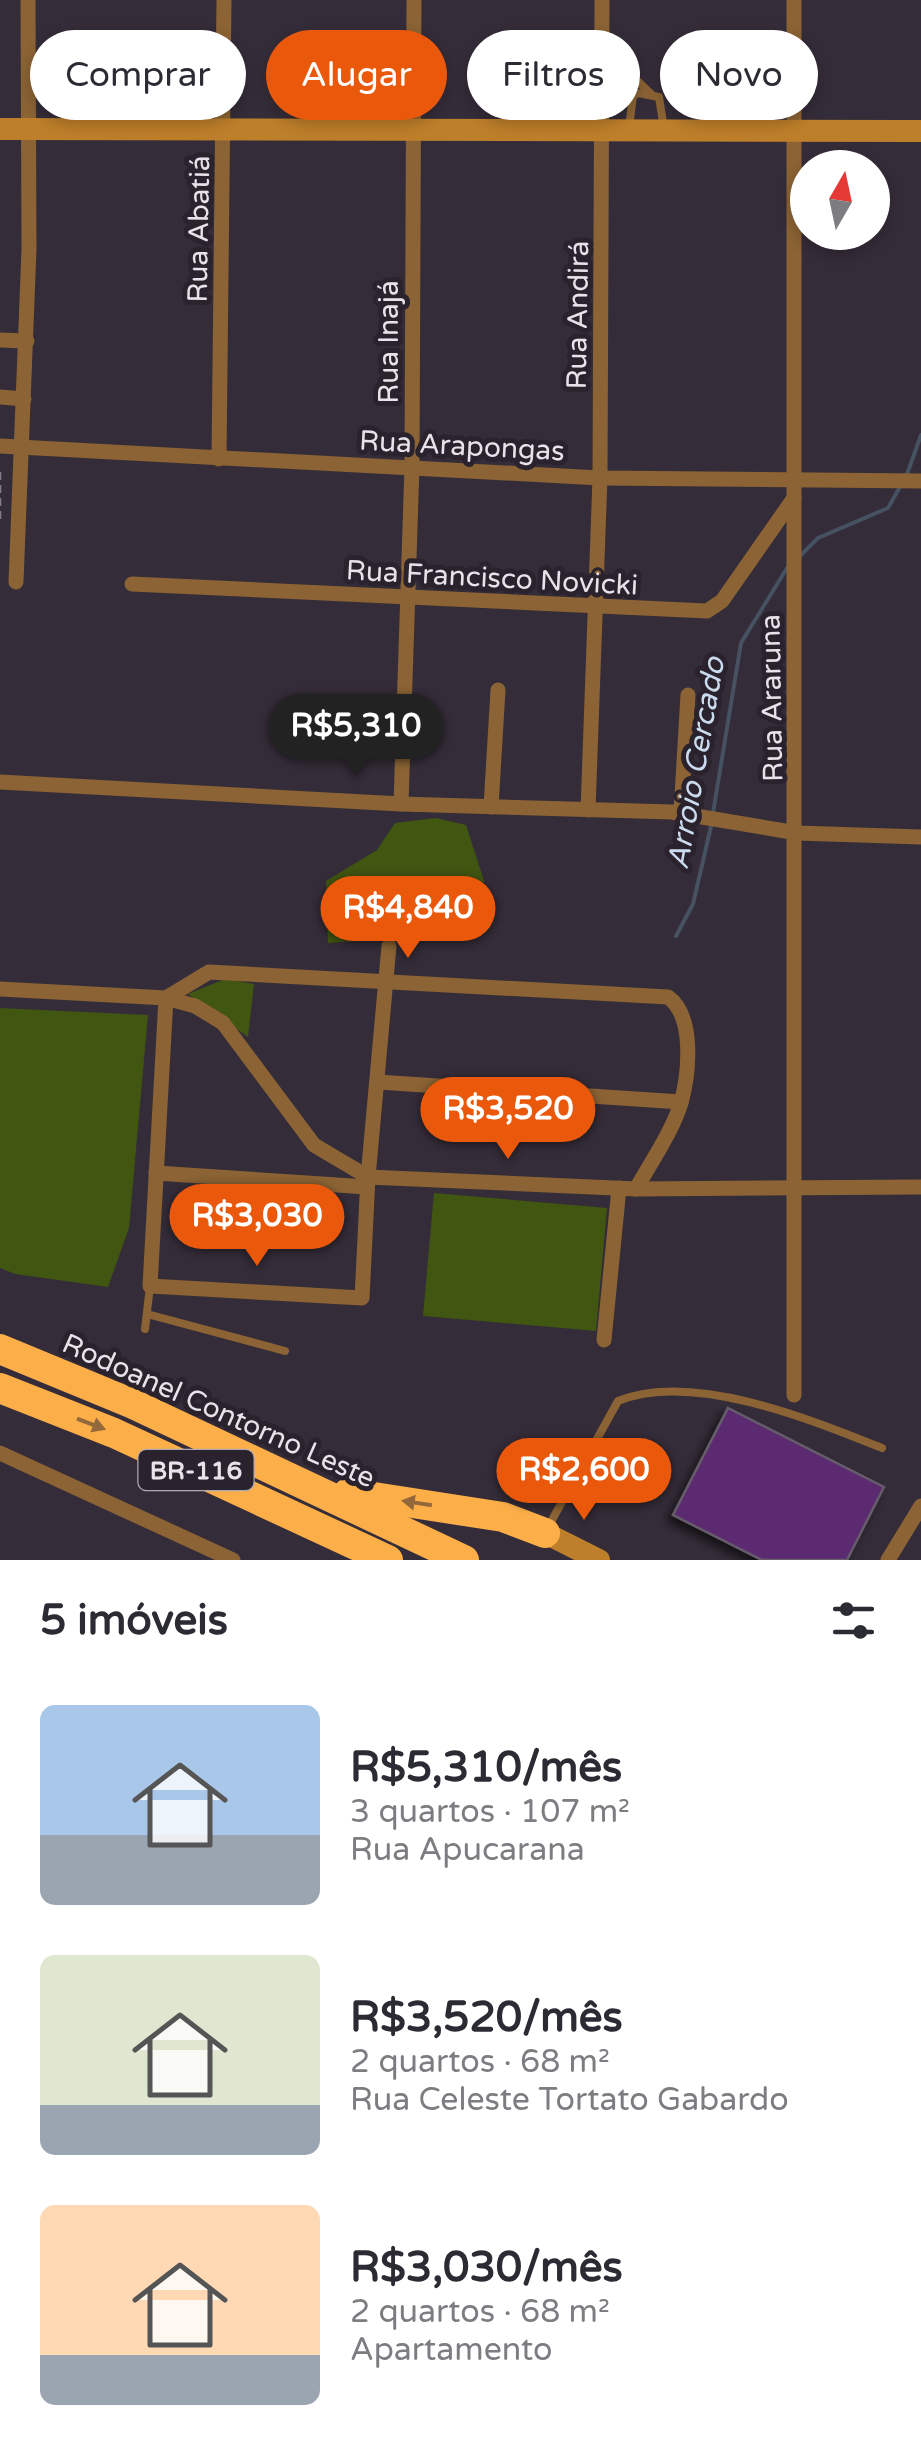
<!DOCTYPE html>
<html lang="pt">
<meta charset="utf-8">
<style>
:root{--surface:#fff;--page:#f7f7f7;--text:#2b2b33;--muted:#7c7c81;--accent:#ea580c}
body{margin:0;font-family:"Varela Round",sans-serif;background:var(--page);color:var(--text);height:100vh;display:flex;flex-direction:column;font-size:38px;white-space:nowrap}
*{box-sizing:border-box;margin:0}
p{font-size:32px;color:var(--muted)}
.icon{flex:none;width:55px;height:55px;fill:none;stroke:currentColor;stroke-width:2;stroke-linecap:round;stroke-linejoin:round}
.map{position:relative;height:1560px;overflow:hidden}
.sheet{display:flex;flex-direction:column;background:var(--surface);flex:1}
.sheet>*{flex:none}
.banner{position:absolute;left:30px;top:30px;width:862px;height:90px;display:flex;gap:20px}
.needle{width:65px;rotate:9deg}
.controls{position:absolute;left:790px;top:150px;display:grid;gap:20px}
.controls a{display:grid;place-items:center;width:100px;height:100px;border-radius:50%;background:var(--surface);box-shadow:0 5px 15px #0003;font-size:50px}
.price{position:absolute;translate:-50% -85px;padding:0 22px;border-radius:35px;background:var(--accent);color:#fff;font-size:32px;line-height:65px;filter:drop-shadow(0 2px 5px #0008)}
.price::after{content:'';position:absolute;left:50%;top:60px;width:30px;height:22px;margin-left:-15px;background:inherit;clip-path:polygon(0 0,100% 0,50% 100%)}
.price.active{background:#222;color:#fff}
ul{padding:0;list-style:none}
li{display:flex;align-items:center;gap:30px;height:250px;padding:0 40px}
li span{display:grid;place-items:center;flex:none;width:280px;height:200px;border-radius:15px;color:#555}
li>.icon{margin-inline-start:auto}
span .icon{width:120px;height:120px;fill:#fffc;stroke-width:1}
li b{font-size:42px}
h2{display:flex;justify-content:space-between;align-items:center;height:120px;padding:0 40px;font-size:42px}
.pill{padding:0 35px;border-radius:45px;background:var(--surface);box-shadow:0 5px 15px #0003;font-size:35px;line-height:90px}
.pill.active{background:var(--accent);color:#fff}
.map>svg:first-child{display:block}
.green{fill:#415611}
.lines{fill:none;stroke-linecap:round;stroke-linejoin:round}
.stream{stroke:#465262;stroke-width:4}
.building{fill:#5c2b71;stroke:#655d69;stroke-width:2.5;filter:url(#shadow)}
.path{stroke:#847d88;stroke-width:2.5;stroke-dasharray:8 5;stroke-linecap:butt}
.lane{stroke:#8b6334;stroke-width:8}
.street{stroke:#8b6334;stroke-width:15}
.secondary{stroke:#be7f2a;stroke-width:22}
.highway{stroke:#fcae48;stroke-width:30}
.oneway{fill:#93683a}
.labels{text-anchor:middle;stroke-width:10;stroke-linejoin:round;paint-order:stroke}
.shield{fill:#2a222d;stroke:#afa9b2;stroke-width:2.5}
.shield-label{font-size:25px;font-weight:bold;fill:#e8e3eb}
.street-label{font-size:28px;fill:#e8e3eb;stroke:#2a222d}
.water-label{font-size:30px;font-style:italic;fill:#cadbed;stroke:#2a222d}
</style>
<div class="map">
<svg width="921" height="1560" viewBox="0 0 921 1560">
<defs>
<filter id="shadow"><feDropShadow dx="-5.5" dy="5.5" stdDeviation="5" flood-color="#0009"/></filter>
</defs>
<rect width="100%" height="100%" fill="#342c38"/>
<g class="green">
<polygon points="436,818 466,825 484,881 475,933 328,943 326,881 377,850 395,823"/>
<polygon points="225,979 254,984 248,1037 188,994"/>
<polygon points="0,1008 148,1015 129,1228 108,1287 15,1274 0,1268"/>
<polygon points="434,1193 607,1208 596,1331 423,1316"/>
</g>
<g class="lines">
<g class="stream">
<polyline points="906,477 921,435"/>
<polyline points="801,555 818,538 888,508 901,485"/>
<polyline points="713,813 741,643 787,568"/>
<polyline points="676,936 693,904 712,822"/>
</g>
</g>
<polygon class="building" points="728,1408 884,1487 847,1560 762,1560 673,1515"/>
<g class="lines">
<polyline class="path" points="0,472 0,519"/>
<g class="lane">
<polyline points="603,65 623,67 651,94"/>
<polyline points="629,127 633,96 638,93 659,97 664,129"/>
<polyline points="147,1314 285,1351"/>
<polyline points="145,1329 150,1286"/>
<path d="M547 1529 618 1401C692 1371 810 1419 882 1448"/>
</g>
<g class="street">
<polyline points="794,0 794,1395"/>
<polyline points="0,340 27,341"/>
<polyline points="0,397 24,399"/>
<polyline points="0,446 600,478 921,481"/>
<polyline points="219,459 224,0"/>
<polyline points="16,582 29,249 28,0"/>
<polyline points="132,584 707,611 722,601 794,498"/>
<polyline points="0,782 401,804 672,812 797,833 921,837"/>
<polyline points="401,804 412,466 414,0"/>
<polyline points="491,807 498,690"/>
<polyline points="588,810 600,478 602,0"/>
<polyline points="681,813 688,695"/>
<polyline points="0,989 166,998 195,1006 223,1023 314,1145 368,1177 636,1189 921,1187"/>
<polyline points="166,998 150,1286 362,1298 368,1177 389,946"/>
<path d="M166 998 209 972 668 997C695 1016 689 1074 681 1103 672 1132 651 1162 636 1189"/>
<polyline points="378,1082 681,1102"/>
<polyline points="156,1173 367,1187"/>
<polyline points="604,1340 619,1188"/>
<polyline points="0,1453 233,1560"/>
<polyline points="888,1560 921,1506"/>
</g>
<g class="secondary">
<polyline points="0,129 921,131"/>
<polyline points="545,1533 599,1560"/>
</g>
<g class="highway">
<polyline points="0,1349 133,1404 464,1560"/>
<polyline points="0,1388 114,1433 388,1560"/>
<polyline points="348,1493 503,1517 545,1533"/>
</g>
</g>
<defs><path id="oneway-solid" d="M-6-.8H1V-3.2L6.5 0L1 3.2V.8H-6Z" transform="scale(2.5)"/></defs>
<g class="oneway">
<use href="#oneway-solid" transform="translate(91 1424) rotate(21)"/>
<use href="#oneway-solid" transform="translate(417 1503) rotate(-171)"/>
</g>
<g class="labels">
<rect class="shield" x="138.5" y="1450" width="115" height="40" rx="8"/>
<g class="shield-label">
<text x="196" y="1479">BR-116</text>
</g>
<g class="street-label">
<text transform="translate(198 229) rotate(-89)" y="10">Rua Abatiá</text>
<text transform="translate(577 315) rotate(-89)" y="10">Rua Andirá</text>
<text transform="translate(388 342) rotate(-90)" y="10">Rua Inajá</text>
<text transform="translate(462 445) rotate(3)" y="10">Rua Arapongas</text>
<text transform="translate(492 577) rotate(3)" y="10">Rua Francisco Novicki</text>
<text transform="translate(771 698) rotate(-91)" y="10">Rua Araruna</text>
<text transform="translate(219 1410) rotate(24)" y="10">Rodoanel Contorno Leste</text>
</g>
<g class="water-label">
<text transform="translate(696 763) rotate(-80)" y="10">Arroio Cercado</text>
</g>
</g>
</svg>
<div class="controls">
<a><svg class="needle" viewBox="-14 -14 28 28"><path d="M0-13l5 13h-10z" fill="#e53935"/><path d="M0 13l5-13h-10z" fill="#7c7c81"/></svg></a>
</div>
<b class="price active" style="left:356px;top:779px">R$5,310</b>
<b class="price" style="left:408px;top:961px">R$4,840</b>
<b class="price" style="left:508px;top:1162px">R$3,520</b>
<b class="price" style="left:257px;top:1269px">R$3,030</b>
<b class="price" style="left:584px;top:1523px">R$2,600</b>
<div class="banner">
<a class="pill">Comprar</a>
<a class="pill active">Alugar</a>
<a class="pill">Filtros</a>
<a class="pill">Novo</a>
</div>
</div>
<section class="sheet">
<h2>5 imóveis<svg class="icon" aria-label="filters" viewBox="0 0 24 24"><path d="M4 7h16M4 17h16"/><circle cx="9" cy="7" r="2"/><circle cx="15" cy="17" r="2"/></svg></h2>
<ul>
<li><span style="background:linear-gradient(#a9c7e8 65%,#9aa5b1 0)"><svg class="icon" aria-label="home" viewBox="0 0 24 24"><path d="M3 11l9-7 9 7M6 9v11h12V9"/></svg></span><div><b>R$5,310/mês</b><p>3 quartos · 107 m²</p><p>Rua Apucarana</p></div></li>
<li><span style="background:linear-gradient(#dfe7d0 75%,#9aa5b1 0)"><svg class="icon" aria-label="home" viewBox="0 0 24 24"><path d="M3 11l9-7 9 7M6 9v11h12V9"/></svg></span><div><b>R$3,520/mês</b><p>2 quartos · 68 m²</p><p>Rua Celeste Tortato Gabardo</p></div></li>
<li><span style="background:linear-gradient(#ffd9b3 75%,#9aa5b1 0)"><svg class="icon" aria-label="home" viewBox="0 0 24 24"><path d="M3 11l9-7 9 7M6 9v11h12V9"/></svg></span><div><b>R$3,030/mês</b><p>2 quartos · 68 m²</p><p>Apartamento</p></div></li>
</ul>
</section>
